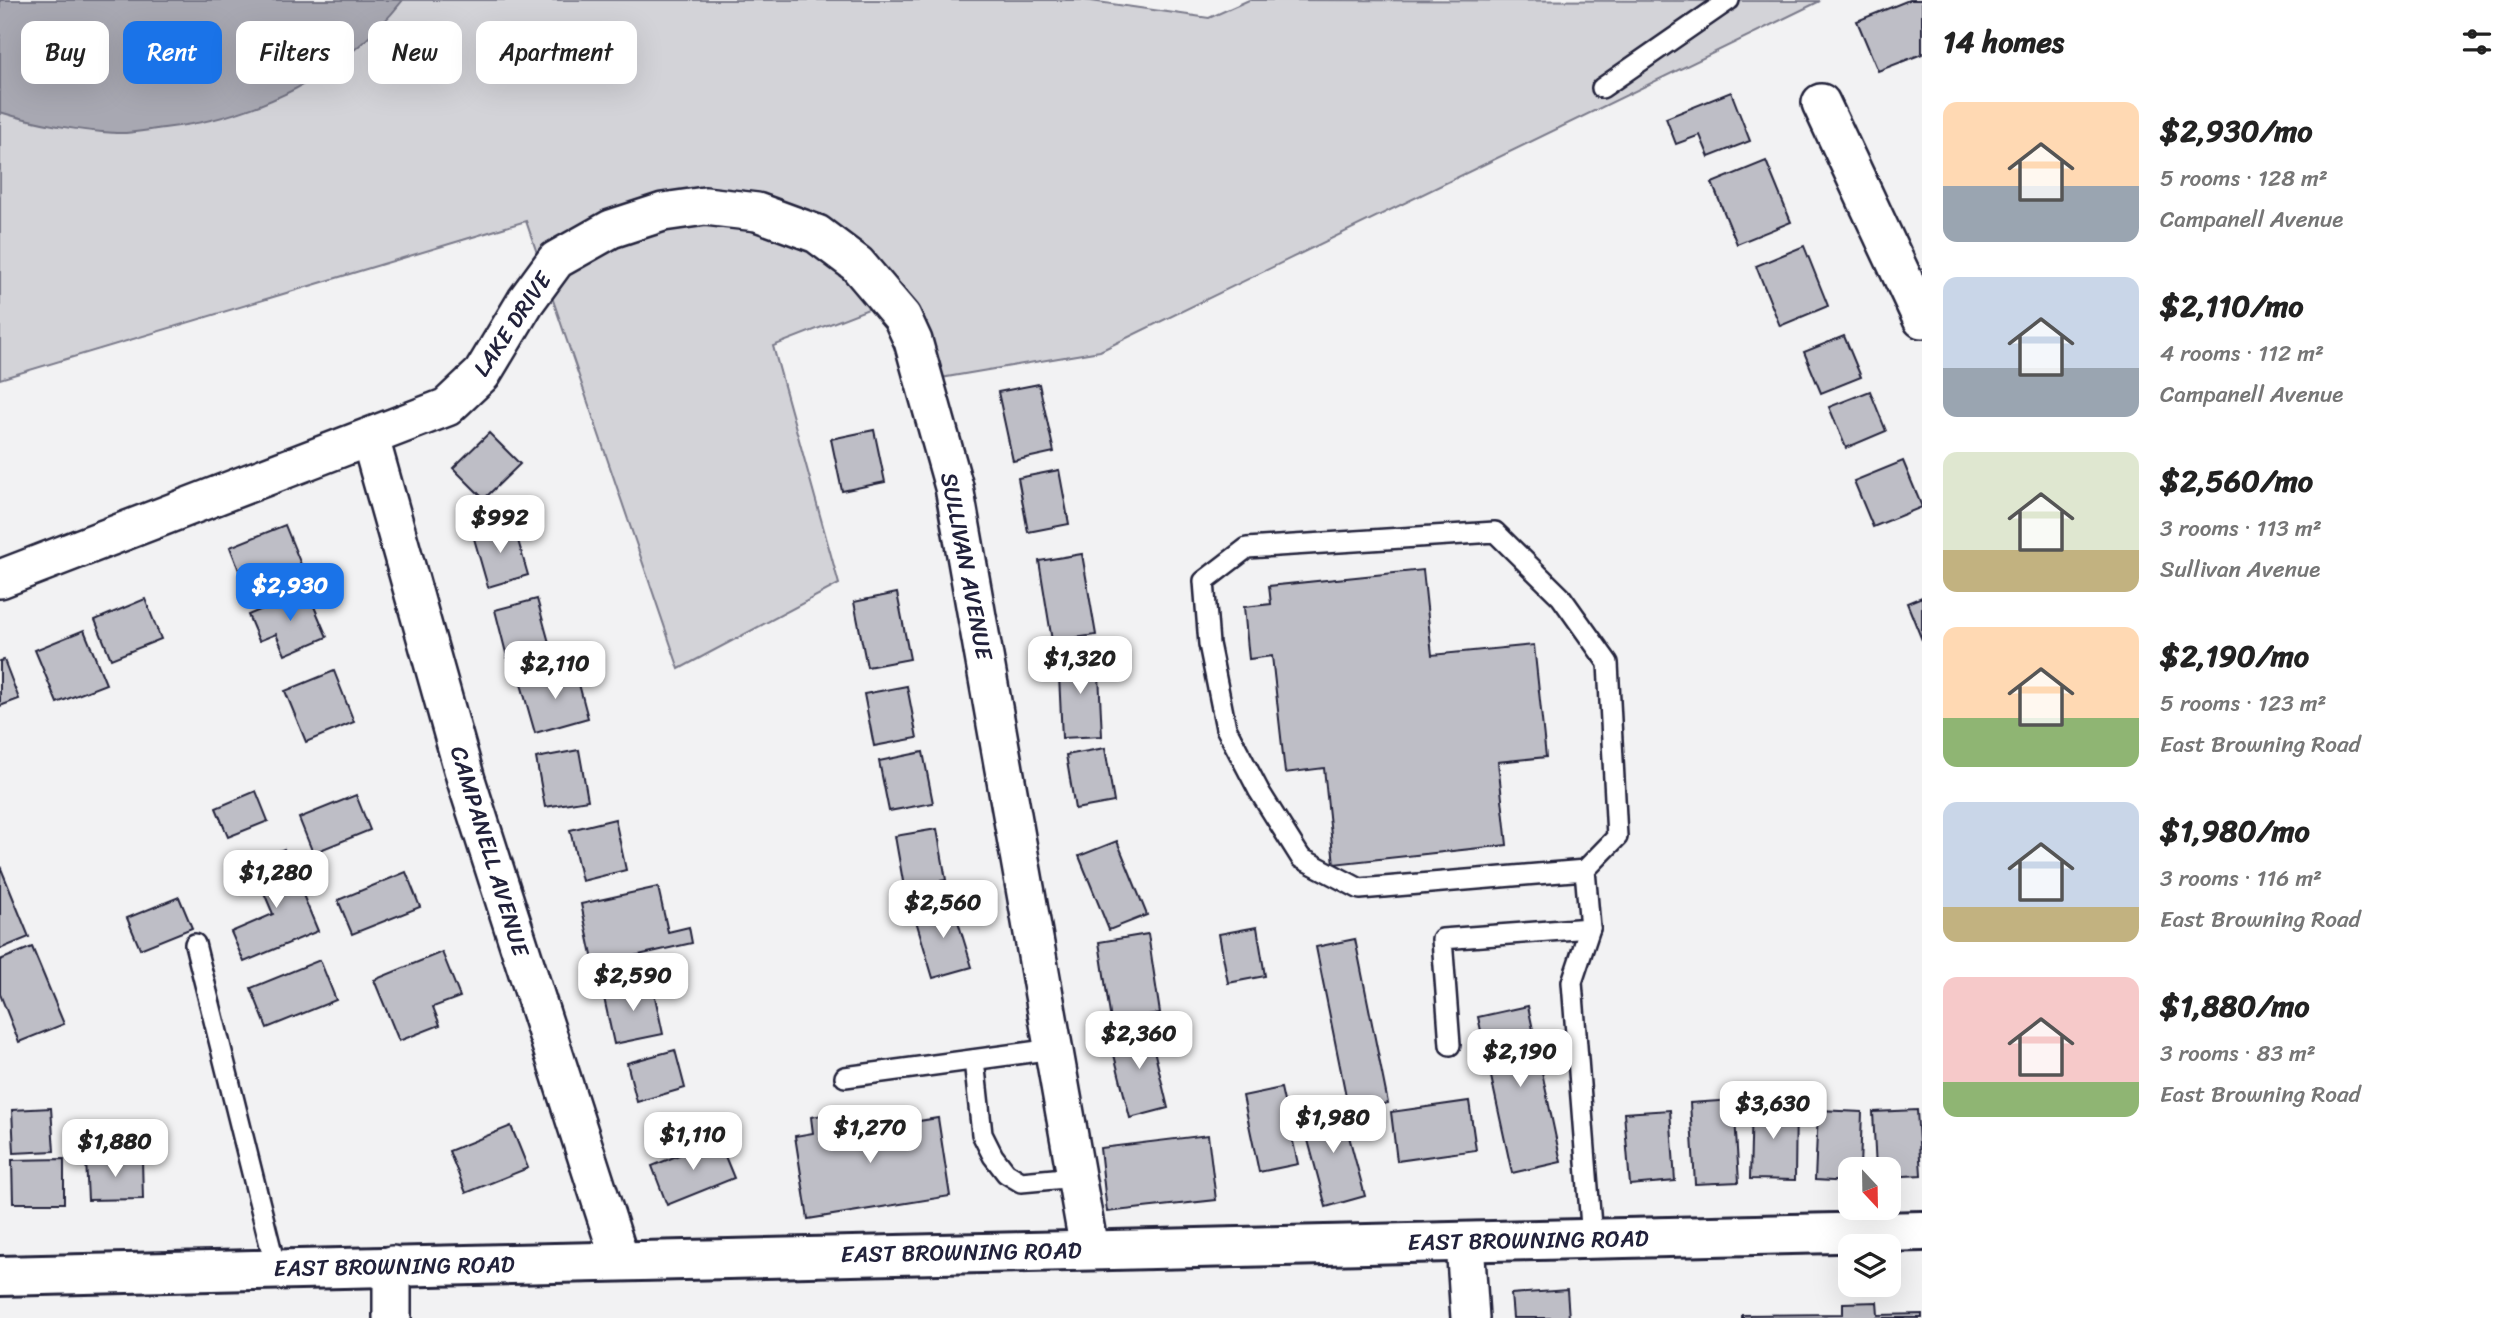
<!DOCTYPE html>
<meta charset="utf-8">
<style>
:root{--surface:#fff;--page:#f6f6f6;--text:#222;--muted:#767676;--accent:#1a73e8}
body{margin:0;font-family:Sriracha,sans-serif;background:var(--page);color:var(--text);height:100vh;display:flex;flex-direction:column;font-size:26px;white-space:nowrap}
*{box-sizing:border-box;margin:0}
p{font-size:23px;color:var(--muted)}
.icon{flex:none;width:38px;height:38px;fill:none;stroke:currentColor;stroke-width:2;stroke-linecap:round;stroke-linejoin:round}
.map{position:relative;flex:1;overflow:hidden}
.drawer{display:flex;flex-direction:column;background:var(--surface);width:595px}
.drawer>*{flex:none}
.top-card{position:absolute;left:21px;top:21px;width:665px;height:63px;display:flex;gap:14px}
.needle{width:46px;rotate:158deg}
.tools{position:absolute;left:1838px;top:1157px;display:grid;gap:14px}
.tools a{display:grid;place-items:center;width:63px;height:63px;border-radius:14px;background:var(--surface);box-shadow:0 7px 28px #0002;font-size:35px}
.price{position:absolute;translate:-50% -60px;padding:0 16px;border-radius:14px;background:#fff;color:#222;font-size:23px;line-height:46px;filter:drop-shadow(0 2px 4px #0008)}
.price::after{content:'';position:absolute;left:50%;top:42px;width:21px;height:16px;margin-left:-10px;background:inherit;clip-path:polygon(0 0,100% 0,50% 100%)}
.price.active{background:var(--accent);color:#fff}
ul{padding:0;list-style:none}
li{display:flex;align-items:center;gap:21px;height:175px;padding:0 21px}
li span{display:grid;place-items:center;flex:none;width:196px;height:140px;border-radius:14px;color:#555}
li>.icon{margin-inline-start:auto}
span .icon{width:84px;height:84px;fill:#fffc;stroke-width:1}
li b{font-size:30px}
h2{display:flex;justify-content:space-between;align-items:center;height:84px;padding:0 21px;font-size:30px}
.pill{padding:0 24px;border-radius:14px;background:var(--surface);box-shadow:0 7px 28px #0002;font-size:24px;line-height:63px}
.pill.active{background:var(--accent);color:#fff}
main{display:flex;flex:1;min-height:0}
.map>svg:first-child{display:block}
.green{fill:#d3d3d8;stroke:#7a7a8a;stroke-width:2}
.water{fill:#a8a8b2;stroke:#727282;stroke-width:2}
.building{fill:#bebec6;stroke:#22223b;stroke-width:2}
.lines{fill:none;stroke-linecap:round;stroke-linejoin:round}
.lane-casing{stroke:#22223b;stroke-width:24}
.street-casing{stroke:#22223b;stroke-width:42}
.secondary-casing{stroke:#22223b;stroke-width:44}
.lane{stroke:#fff;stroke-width:19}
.street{stroke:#fff;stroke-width:37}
.secondary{stroke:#fff;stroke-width:38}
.labels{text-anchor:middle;stroke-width:6;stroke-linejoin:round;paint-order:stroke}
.street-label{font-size:23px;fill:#22223b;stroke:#fff}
</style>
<main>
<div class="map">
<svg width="1922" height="1318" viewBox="0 0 1922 1318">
<rect width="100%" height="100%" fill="#f2f2f3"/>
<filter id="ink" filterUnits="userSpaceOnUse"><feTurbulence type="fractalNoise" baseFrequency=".0143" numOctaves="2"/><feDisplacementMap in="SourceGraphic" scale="14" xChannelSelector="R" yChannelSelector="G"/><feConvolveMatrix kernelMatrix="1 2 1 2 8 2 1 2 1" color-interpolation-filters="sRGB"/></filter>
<g filter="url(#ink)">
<polygon class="green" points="0,0 1084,0 1209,18 1249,0 1820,1 1100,351 923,381 894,299 773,346 839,584 679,669 526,221 0,379"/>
<path class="water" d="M0 0H403C344 75 257 118 164 128 148 130 131 134 116 133 79 131 35 123 0 112Z"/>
<g class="building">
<polygon points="1909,0 1922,0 1922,54 1878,71 1857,21"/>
<polygon points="1731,92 1750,141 1709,157 1700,135 1676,144 1666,118"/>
<polygon points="1766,161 1791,222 1737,244 1712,183"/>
<polygon points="1804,246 1828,306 1780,326 1756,266"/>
<polygon points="1844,336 1861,377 1821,393 1804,352"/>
<polygon points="1039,384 1054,452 1013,461 998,392"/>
<polygon points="1870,391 1886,431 1846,448 1829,407"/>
<polygon points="874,430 885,482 842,491 831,439"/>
<polygon points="489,433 520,464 484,499 453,468"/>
<polygon points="1903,461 1922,507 1873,527 1854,481"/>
<polygon points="1059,470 1069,524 1028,532 1018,478"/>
<polygon points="513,523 528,575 488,587 473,535"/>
<polygon points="285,525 306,577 250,599 230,547"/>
<polygon points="1082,554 1096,635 1052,641 1039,561"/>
<polygon points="1423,570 1432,655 1534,645 1546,757 1498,762 1507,845 1334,864 1324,768 1285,773 1272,656 1249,659 1244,607 1271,604 1269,586"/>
<polygon points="307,590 327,637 285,655 276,634 259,641 248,615"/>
<polygon points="897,593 910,659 867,667 854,602"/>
<polygon points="1922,597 1922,640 1907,603"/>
<polygon points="145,599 161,639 111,659 95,620"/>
<polygon points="537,599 551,650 508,661 495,610"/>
<polygon points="84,630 106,684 57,703 35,650"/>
<polygon points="1098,654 1102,736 1062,738 1058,655"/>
<polygon points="4,660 19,699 0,706 0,661"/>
<polygon points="575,669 588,718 535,733 521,684"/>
<polygon points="334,671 354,722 306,742 285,691"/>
<polygon points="907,686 917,738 874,746 864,694"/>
<polygon points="1105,748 1114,802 1075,809 1066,755"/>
<polygon points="579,750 588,800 545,807 536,758"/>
<polygon points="923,752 933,803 889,811 879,761"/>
<polygon points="256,791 268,821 228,837 216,808"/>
<polygon points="356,795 370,830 313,853 299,818"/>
<polygon points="615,819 626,870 582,881 570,830"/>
<polygon points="937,829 946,880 904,887 895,836"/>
<polygon points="1117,841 1147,915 1109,930 1079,856"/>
<polygon points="284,849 318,931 244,962 231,932 273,914 251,862"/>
<polygon points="0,866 29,937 0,949"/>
<polygon points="406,872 420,907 352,934 338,900"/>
<polygon points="658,887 668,932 689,927 692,943 594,965 581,904"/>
<polygon points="179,897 192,928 140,949 127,918"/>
<polygon points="952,902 972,967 933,978 914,914"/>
<polygon points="1257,927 1265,976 1228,983 1219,934"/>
<polygon points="1148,934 1160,1013 1111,1021 1099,942"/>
<polygon points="1355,939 1388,1103 1349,1111 1316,947"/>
<polygon points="32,947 64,1024 19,1042 0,994 0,960"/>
<polygon points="442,952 460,997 433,1007 440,1025 399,1041 374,980"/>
<polygon points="320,960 336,1000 267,1028 251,988"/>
<polygon points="652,983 663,1034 614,1044 603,993"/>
<polygon points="1528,1006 1561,1162 1512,1173 1478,1017"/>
<polygon points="1148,1025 1168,1108 1130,1118 1109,1035"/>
<polygon points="675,1050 685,1088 637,1102 627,1063"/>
<polygon points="1281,1088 1298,1164 1259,1172 1243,1096"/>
<polygon points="1734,1100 1739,1182 1695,1184 1690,1103"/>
<polygon points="1469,1101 1476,1150 1397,1161 1391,1112"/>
<polygon points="1340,1103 1365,1196 1326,1207 1301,1114"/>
<polygon points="1752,1103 1796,1103 1795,1180 1750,1179"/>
<polygon points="51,1108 54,1151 14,1153 12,1110"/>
<polygon points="853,1110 857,1131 938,1118 950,1196 808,1219 795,1136 813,1133 811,1117"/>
<polygon points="1670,1110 1675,1181 1630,1185 1624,1113"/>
<polygon points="1818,1110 1862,1112 1860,1169 1850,1169 1850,1182 1815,1180"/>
<polygon points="1917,1110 1921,1175 1888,1177 1888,1169 1876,1169 1873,1112"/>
<polygon points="511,1126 528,1168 466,1193 449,1151"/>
<polygon points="1208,1135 1216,1200 1107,1212 1100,1148"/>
<polygon points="718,1139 734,1178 667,1205 652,1166"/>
<polygon points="64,1159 64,1203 13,1203 12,1160"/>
<polygon points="142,1159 143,1199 88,1200 86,1160"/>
<polygon points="1567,1290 1569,1318 1513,1318 1511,1294"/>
<polygon points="1877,1302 1878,1315 1922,1314 1922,1318 1742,1318 1742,1315 1843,1314 1843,1303"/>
</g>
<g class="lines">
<g class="lane-casing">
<g id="lane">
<polyline points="1602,88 1729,0"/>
<polyline points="1585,870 1617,837 1608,663 1561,597 1495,532 1247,548 1204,581 1209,644 1226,728 1259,791 1301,858 1360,889 1585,870 1590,928 1572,982 1592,1239"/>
<polyline points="195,944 276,1269"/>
<polyline points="1450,1045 1442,939 1590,928"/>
<polyline points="974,1060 982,1134 993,1156 1006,1173 1021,1182 1076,1177"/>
<polyline points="845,1077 1053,1049"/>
</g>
</g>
<g class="street-casing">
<g id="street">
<polyline points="1821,103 1922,319"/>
<polyline points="370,438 466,780 620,1260"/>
<polyline points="0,579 447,407 482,374 526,301 556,260 611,229 663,212 705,206 757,212 817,234 857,264 902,317 913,341 954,487 1089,1249"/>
<polyline points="1465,1242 1470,1318"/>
<polyline points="392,1318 392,1265"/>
</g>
</g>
<g class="secondary-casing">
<polyline id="secondary" points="0,1276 1922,1231"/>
</g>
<use href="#lane" class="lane"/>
<use href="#street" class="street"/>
<use href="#secondary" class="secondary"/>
</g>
</g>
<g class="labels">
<g class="street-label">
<text transform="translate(512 324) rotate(-56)" y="8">LAKE DRIVE</text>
<text transform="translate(967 566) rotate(79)" y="8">SULLIVAN AVENUE</text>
<text transform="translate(490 851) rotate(73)" y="8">CAMPANELL AVENUE</text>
<text transform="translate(1528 1240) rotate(-1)" y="8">EAST BROWNING ROAD</text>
<text transform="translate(961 1252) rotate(-1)" y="8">EAST BROWNING ROAD</text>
<text transform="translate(394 1266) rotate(-1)" y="8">EAST BROWNING ROAD</text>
</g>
</g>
</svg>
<div class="tools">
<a><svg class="needle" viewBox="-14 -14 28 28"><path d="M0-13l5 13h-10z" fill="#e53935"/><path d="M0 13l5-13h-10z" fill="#767676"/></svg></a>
<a><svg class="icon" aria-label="layers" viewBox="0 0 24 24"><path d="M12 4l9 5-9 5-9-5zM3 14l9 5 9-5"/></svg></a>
</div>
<b class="price" style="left:500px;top:555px">$992</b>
<b class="price active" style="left:290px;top:623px">$2,930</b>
<b class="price" style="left:1080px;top:696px">$1,320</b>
<b class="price" style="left:555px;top:701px">$2,110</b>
<b class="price" style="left:276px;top:910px">$1,280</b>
<b class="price" style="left:943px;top:940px">$2,560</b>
<b class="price" style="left:633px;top:1013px">$2,590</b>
<b class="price" style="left:1139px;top:1071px">$2,360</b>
<b class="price" style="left:1520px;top:1089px">$2,190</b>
<b class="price" style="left:1773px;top:1141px">$3,630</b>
<b class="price" style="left:1333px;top:1155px">$1,980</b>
<b class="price" style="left:870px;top:1165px">$1,270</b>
<b class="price" style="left:693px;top:1172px">$1,110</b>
<b class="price" style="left:115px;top:1179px">$1,880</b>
<div class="top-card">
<a class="pill">Buy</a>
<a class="pill active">Rent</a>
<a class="pill">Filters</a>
<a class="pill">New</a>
<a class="pill">Apartment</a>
</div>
</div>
<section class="drawer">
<h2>14 homes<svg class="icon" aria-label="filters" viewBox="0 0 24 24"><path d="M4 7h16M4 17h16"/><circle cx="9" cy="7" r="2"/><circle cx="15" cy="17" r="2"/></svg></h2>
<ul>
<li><span style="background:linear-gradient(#ffd9b3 60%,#9aa5b1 0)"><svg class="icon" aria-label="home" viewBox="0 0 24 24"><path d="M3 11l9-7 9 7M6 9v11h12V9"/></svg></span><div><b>$2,930/mo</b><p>5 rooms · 128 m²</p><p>Campanell Avenue</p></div></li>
<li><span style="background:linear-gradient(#c9d6e8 65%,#9aa5b1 0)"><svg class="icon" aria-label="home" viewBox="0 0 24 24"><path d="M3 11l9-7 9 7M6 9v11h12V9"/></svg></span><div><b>$2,110/mo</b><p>4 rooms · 112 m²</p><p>Campanell Avenue</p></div></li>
<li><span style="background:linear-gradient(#dfe7d0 70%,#c2b280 0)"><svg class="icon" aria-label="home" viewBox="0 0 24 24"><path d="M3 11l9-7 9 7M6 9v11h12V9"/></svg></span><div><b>$2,560/mo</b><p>3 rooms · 113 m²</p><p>Sullivan Avenue</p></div></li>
<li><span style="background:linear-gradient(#ffd9b3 65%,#8fb573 0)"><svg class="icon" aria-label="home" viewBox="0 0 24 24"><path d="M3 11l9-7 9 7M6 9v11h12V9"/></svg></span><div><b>$2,190/mo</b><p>5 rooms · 123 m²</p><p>East Browning Road</p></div></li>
<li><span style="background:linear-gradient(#c9d6e8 75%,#c2b280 0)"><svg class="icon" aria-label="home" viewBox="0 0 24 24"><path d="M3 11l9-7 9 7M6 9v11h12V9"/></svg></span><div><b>$1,980/mo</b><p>3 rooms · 116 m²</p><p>East Browning Road</p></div></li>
<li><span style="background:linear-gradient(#f6c9c9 75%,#8fb573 0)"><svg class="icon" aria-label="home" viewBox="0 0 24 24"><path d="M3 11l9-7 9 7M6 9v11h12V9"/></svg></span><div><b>$1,880/mo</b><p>3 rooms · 83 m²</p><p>East Browning Road</p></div></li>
</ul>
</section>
</main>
